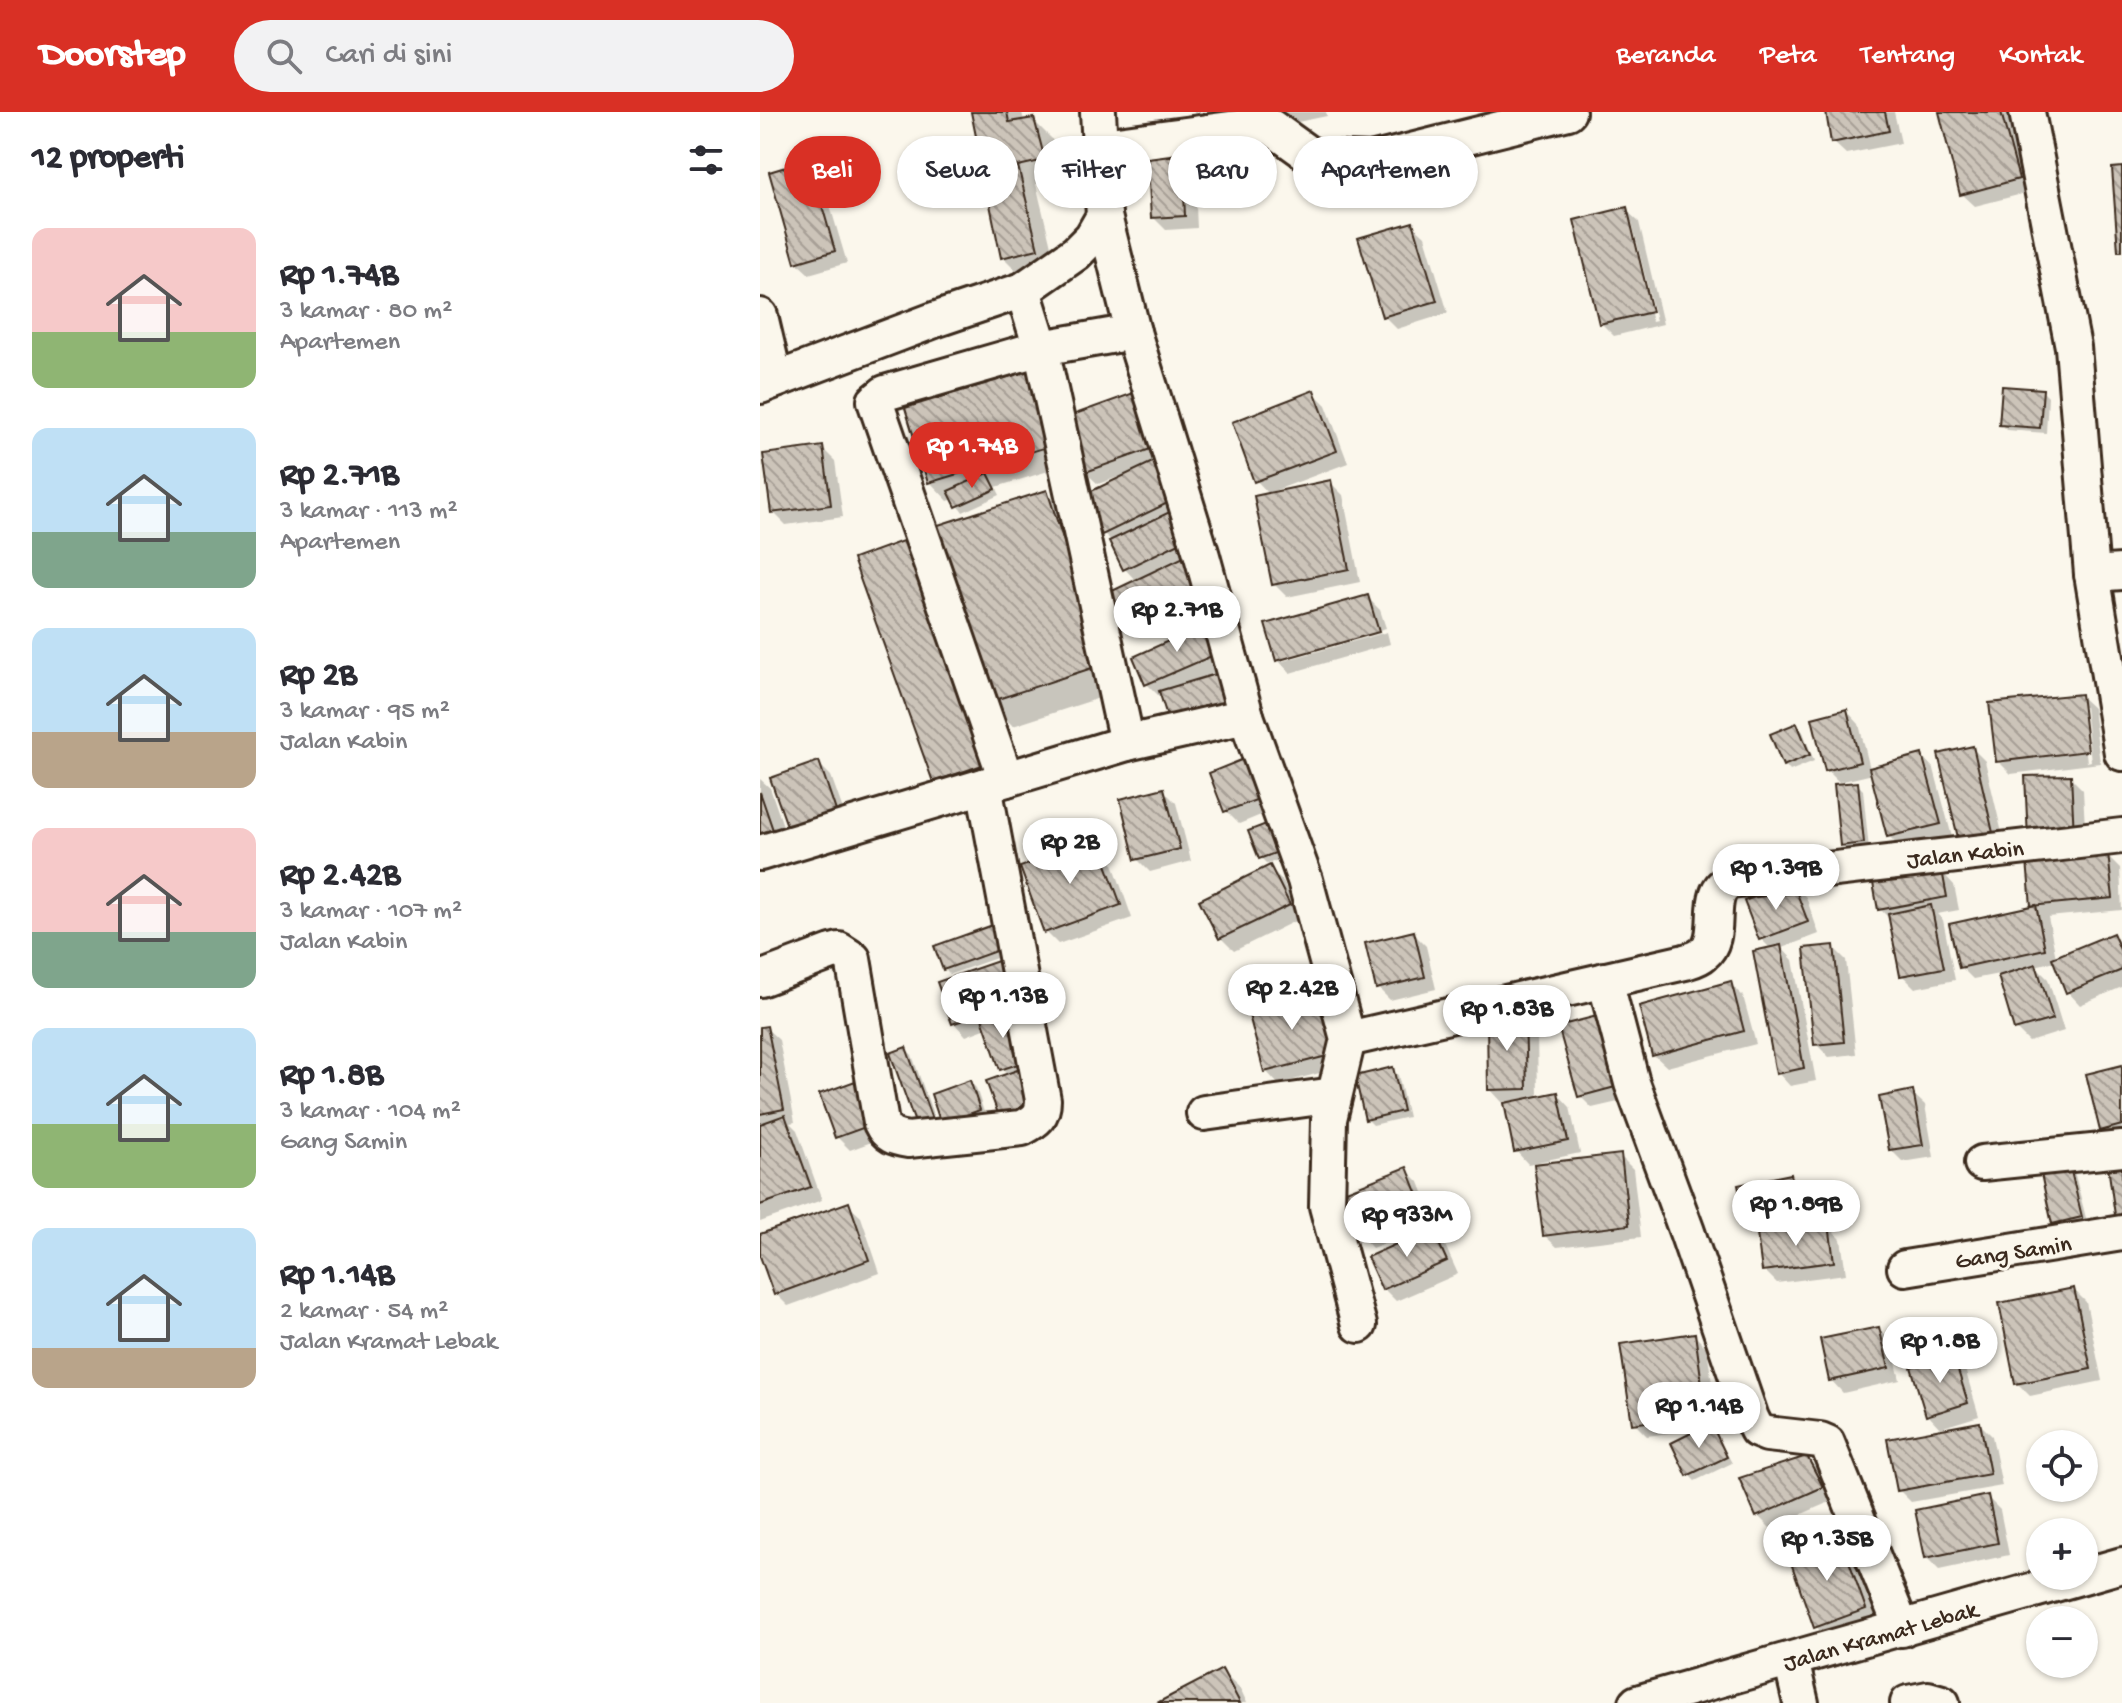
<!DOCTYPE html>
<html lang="id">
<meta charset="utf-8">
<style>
:root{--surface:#fff;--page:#f2f2f3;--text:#2b2b33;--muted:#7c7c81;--accent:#d93025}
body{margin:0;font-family:"Gochi Hand",sans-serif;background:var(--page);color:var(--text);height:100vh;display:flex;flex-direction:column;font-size:30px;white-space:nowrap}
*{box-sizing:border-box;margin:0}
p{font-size:26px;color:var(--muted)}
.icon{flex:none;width:44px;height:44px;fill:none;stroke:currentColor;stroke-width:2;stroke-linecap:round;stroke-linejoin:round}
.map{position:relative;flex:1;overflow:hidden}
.sheet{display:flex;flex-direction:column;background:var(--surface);width:760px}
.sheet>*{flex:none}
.top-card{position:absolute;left:24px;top:24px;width:760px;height:72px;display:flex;gap:16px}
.fabs{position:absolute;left:1266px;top:1318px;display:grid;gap:16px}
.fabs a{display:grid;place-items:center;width:72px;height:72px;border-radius:50%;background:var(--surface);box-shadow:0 2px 6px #0004;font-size:40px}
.price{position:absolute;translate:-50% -68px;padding:0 18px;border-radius:28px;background:#fff;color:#222;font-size:26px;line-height:52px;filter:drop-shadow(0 2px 4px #0008)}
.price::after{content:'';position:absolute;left:50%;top:48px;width:24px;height:18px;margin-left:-12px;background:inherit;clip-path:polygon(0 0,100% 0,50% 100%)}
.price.current{background:var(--accent);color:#fff}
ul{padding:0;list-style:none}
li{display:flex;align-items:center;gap:24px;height:200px;padding:0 32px}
li span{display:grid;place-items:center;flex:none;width:224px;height:160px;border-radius:16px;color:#555}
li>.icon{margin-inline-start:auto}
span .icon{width:96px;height:96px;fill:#fffc;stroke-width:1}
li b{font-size:34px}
h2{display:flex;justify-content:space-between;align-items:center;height:96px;padding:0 32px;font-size:34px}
.chip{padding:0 28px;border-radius:36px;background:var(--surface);box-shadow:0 2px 6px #0004;font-size:28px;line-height:72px}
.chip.current{background:var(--accent);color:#fff}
header{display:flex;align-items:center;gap:48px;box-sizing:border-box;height:112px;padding:0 40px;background:var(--accent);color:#fff}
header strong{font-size:38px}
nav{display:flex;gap:44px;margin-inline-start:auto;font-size:28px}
.search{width:560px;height:72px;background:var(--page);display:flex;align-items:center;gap:20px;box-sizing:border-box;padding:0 28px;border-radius:44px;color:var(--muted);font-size:30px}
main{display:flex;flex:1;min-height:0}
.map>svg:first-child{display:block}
.shadow{fill:#0003;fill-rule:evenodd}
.building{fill:url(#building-back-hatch);stroke:#3b2a1e;stroke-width:2}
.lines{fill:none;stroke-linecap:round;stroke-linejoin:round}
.minor-casing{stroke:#3b2a1e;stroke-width:40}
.minor{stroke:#fbf7ec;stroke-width:34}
.labels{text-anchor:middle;stroke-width:6;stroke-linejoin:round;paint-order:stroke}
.street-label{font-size:24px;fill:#3b2a1e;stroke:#fbf7ec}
</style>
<header>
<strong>Doorstep</strong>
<div class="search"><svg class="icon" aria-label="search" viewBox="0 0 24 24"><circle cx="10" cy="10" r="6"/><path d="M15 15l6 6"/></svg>Cari di sini</div>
<nav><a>Beranda</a><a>Peta</a><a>Tentang</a><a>Kontak</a></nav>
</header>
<main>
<section class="sheet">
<h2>12 properti<svg class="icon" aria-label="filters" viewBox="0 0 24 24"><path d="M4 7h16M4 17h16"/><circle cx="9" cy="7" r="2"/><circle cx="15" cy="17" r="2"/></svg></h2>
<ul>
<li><span style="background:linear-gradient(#f6c9c9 65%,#8fb573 0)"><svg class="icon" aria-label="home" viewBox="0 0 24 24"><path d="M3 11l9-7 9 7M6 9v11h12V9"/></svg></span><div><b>Rp 1.74B</b><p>3 kamar · 80 m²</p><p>Apartemen</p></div></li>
<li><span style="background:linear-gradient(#bfe0f5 65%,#7fa58c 0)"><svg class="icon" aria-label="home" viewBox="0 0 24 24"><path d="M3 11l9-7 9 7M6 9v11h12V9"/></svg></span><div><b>Rp 2.71B</b><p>3 kamar · 113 m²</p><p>Apartemen</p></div></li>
<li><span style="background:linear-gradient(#bfe0f5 65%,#b9a48a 0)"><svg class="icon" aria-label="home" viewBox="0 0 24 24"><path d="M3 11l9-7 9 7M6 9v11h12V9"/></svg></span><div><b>Rp 2B</b><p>3 kamar · 95 m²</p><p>Jalan Kabin</p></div></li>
<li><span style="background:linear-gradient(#f6c9c9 65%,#7fa58c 0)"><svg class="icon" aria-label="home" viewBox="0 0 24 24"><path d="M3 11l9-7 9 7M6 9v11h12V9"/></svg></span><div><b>Rp 2.42B</b><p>3 kamar · 107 m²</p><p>Jalan Kabin</p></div></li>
<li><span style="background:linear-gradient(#bfe0f5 60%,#8fb573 0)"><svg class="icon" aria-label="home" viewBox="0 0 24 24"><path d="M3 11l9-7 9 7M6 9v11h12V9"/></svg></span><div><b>Rp 1.8B</b><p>3 kamar · 104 m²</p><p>Gang Samin</p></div></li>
<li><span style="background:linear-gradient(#bfe0f5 75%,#b9a48a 0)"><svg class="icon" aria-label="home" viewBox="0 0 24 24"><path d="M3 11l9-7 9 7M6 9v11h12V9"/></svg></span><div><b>Rp 1.14B</b><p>2 kamar · 54 m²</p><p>Jalan Kramat Lebak</p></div></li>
</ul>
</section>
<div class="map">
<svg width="1362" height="1591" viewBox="0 0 1362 1591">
<defs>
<pattern id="building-back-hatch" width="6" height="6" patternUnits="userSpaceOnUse" patternTransform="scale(2)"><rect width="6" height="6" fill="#ccc4b9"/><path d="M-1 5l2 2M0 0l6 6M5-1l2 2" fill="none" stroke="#a79f96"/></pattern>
</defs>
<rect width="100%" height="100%" fill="#fbf7ec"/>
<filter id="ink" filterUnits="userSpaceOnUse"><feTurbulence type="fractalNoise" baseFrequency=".0125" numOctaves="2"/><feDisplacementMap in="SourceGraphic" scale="16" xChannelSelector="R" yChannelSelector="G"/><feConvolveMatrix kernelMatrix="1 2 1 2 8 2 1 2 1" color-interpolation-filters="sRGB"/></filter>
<g filter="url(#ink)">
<g class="shadow">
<polygon points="213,0 262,0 264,10 273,8 292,27 303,66 276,72 296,155 262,164 243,145"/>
<polygon points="434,0 484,0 437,15"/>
<polygon points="500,0 566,0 567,4 513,15"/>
<polygon points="1068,0 1134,0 1141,31 1086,42 1073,30"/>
<polygon points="1181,0 1250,0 1270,80 1215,94 1202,82"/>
<polygon points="421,37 434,50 437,116 406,118 393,105"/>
<polygon points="49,51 61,63 87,151 49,162 36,150"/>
<path d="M866 98 879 110 903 212 854 224 841 211ZM868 110H872L896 209 892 210Z"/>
<polygon points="652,112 665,124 688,201 637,217 624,204"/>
<polygon points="267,261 286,280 308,353 236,375 240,383 203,400 194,387 188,389 170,370"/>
<polygon points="1282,279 1288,285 1286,321 1247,318 1241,312"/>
<polygon points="381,281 460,488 380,525 368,512 377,470 365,457 352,429 344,422 362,367 361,364 338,372 325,360"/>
<polygon points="554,281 566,293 588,351 511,380 512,382 570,370 583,383 600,470 527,485 514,472 510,383 496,368"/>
<polygon points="62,336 75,349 83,405 26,413 13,400"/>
<polygon points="286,380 311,405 367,577 253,614 228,590"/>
<polygon points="95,448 245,670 193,688 174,669"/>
<polygon points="608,486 620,498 626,516 523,545 523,549 627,520 630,532 530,561 518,548"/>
<polygon points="448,513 472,552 447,564 448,566 400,585 387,572"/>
<path d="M1320 584 1333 596 1340 651 1251 662 1238 649ZM1321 595H1325L1331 649 1327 650Z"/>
<polygon points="1087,599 1099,612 1110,657 1162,644 1174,657 1192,725 1141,737 1129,724 1113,662 1079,670 1067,658"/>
<polygon points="1037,614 1043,620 1054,649 1030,659 1025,653"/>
<polygon points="1212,636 1225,649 1246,738 1202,733"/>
<polygon points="58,651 71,664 90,717 44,734"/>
<polygon points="452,662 523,694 479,712 466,699"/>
<polygon points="1310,665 1323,678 1326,736 1283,739"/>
<polygon points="0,667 10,676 31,737 0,748"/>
<polygon points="1097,672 1103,678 1109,737 1088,739 1082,733"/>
<polygon points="403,678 416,691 431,749 390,760 377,747"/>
<polygon points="518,710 534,742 507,752 501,746"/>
<polygon points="337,730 350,743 372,806 298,832 286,820"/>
<polygon points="1347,743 1360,756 1362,798 1288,805 1296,846 1352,823 1362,832 1362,875 1320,893 1308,880 1295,849 1275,854 1288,867 1304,919 1269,930 1256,917 1239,862 1213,867 1201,855 1274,796 1269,750"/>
<polygon points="510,756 522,768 541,806 474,839 461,826 442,789"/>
<polygon points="1182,760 1194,773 1199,798 1177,802 1183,808 1195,868 1155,876 1142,863 1131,808 1120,797"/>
<polygon points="1033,773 1046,785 1059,822 1022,836 1033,848 1056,969 1030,974 1018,961 1011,837 1001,827"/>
<polygon points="238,813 251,841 190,862 185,857"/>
<polygon points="653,821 666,834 676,877 630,888 618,876"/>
<polygon points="1074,836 1086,848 1096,942 1069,945 1056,932"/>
<polygon points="238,851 250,864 268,956 248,963 242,957 227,916 206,924 194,911"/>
<polygon points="970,872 983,884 996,932 907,955 894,943"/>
<polygon points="559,883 586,954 518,972 506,959"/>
<polygon points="765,906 777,919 778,986 798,982 810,995 820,1041 768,1052 756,1039 746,989 742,990 730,977"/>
<polygon points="801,915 871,987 832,996 820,984"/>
<polygon points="6,916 19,928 35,1010 30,1011 37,1018 62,1088 0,1110 0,917"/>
<polygon points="146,937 152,943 180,1022 161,1021"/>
<polygon points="1362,955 1362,1028 1354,1030 1341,1018"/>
<polygon points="632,958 638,963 648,1005 613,1013 607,1007"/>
<polygon points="210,970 216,976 225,1003 189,1017"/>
<polygon points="1152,981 1165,993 1174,1045 1143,1050 1131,1038"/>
<polygon points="62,983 125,1025 90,1038 77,1025"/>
<polygon points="860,1044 873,1057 881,1125 797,1135 784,1123"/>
<polygon points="646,1057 659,1070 675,1111 612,1136 600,1123"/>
<polygon points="1309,1057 1315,1063 1327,1110 1300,1116 1294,1111"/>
<polygon points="1030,1064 1043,1076 1051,1112 1036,1115 1037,1119 1068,1114 1081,1127 1086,1162 1017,1171 1004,1158 999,1121 987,1110"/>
<polygon points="88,1093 101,1105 120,1161 28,1194 15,1181 0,1139 0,1124"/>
<polygon points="672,1119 684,1131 698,1162 636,1189 624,1177"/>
<polygon points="1314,1178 1326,1190 1342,1269 1270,1284 1257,1271"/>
<polygon points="1119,1217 1131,1229 1140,1268 1083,1281 1071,1268"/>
<polygon points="934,1223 947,1236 958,1314 952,1315 972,1351 935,1369 929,1363 944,1316 887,1324 874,1311"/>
<polygon points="1192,1244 1205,1257 1219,1304 1180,1316 1168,1303"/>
<polygon points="1220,1312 1232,1324 1242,1374 1151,1390 1139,1378"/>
<polygon points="1047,1346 1059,1359 1074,1388 1010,1416 998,1404"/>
<polygon points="1227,1385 1240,1398 1249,1443 1179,1458 1166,1445"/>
<polygon points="1081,1429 1093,1442 1118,1510 1068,1527 1056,1514"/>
<polygon points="462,1560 481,1578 487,1591 401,1591"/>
</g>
<g class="building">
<polygon points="211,0 247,0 249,10 274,6 285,48 258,54 278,137 241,146"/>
<polygon points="1066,0 1125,0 1129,19 1071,31"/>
<polygon points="1179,0 1241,0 1259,67 1200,83"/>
<polygon points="422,35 425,104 391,106 387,36"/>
<polygon points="49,48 75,139 35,151 9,60"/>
<polygon points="1362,55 1362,139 1358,139 1352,56"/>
<polygon points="867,95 892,200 839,212 814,108"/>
<polygon points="653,110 677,189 622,205 598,126"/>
<polygon points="268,259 290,334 168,371 145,296"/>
<polygon points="1242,274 1283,277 1280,316 1239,313"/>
<polygon points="382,278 402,333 323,361 304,306"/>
<polygon points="554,278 577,339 494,370 472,310"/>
<polygon points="63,334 71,393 11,401 3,342"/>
<polygon points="405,344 424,383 342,423 323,383"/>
<polygon points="228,361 236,377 196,395 188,379"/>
<polygon points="571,368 589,457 512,473 494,384"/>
<polygon points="287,378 344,552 226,591 169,416"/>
<polygon points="418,396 432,425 363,458 349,429"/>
<polygon points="148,427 228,651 173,670 93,447"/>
<polygon points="432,441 449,475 366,514 350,480"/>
<polygon points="608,483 619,520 516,549 505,512"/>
<polygon points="448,511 461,540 385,573 373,545"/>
<polygon points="469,558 481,597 411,617 399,579"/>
<polygon points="1321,582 1328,639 1236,650 1229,591"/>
<polygon points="1087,597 1100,650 1065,659 1052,606"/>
<polygon points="1037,611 1050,643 1023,654 1010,622"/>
<polygon points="1213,634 1234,725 1200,734 1178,642"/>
<polygon points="496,642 512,682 464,700 449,661"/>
<polygon points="1162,642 1181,712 1127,725 1109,656"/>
<polygon points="59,649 78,705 30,722 10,666"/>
<polygon points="1311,663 1314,724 1268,727 1265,664"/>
<polygon points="1098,670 1104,731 1080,734 1074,672"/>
<polygon points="404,676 420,737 375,748 360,687"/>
<polygon points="0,680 13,718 0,723"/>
<polygon points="519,707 529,736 499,747 488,719"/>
<polygon points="337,728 361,793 284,821 260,755"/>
<polygon points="1348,741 1353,786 1271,794 1267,749"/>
<polygon points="510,753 530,793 459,827 439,788"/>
<polygon points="1182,758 1187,785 1118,798 1113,771"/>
<polygon points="1033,771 1048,810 999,828 984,789"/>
<polygon points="1171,793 1184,856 1140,864 1128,802"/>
<polygon points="1276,793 1285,837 1199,856 1189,812"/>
<polygon points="238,811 247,835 183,858 174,834"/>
<polygon points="654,819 665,865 616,877 605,831"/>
<polygon points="1353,821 1362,842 1362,858 1306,881 1292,846"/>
<polygon points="1021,833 1044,956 1016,962 993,839"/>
<polygon points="1074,833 1084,930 1054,933 1044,836"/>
<polygon points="238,849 254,890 192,912 177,870"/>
<polygon points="1276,852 1293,907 1254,918 1238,864"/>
<polygon points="971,869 984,919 892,944 879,894"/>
<polygon points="559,881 575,942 504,960 488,899"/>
<polygon points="245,898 264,950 240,958 222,906"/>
<polygon points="841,903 859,974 818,985 798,914"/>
<polygon points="765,904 767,977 728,978 727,905"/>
<polygon points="7,914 24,997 0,1002 0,915"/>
<polygon points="146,935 175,1016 159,1022 130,941"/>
<polygon points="1362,953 1362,1013 1340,1019 1326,962"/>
<polygon points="633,955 643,999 605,1008 595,964"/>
<polygon points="260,957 277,1003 243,1015 226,969"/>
<polygon points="98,968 114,1012 75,1026 59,982"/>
<polygon points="210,968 220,998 181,1012 171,982"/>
<polygon points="1153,978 1163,1033 1129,1038 1119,985"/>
<polygon points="798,980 808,1029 754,1040 744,991"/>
<polygon points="25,1003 51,1075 0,1093 0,1012"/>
<polygon points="861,1042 869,1113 783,1124 774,1052"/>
<polygon points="1362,1045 1362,1109 1356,1110 1347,1047"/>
<polygon points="647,1055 664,1098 598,1124 581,1081"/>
<polygon points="1310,1055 1322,1105 1292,1112 1281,1062"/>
<polygon points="1031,1062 1039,1100 986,1111 978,1073"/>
<polygon points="89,1090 109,1148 14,1183 0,1144 0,1122"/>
<polygon points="1069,1112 1074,1150 1002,1159 997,1122"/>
<polygon points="672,1116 687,1149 622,1178 607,1145"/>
<polygon points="1314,1176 1331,1257 1255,1272 1239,1191"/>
<polygon points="1119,1215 1129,1256 1069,1269 1060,1227"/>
<polygon points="935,1221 946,1302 872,1312 860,1232"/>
<polygon points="1193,1242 1208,1291 1166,1304 1151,1255"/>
<polygon points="1220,1310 1230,1362 1137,1379 1127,1327"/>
<polygon points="951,1311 967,1345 927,1364 911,1331"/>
<polygon points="1047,1344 1063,1375 996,1405 979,1366"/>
<polygon points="1228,1383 1238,1431 1165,1446 1155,1398"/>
<polygon points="1081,1427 1106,1497 1054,1516 1029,1445"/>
<polygon points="462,1557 480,1591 397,1591"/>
</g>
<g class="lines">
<g class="minor-casing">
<g id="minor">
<polyline points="1267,0 1313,235 1332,462 1362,641"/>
<polyline points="342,34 500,13 511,15 547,41 560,47 611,49 808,0"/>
<polyline points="344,104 373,220 442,444 486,604 545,768 588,927 569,1007 567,1094 599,1213"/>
<polyline points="263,178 281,236 367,631"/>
<polyline points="0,204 15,268"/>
<polyline points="0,274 177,207 263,178 316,141 332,125 344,104 338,0"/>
<polyline points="1332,462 1362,460"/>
<polyline points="246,667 115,289 125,281 281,236 373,220"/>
<polyline points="0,741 367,631 486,604"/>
<path d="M0 867 72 840 79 838 93 847 121 1011C127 1024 135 1026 148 1028L262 1016C276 1009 283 1004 283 988L224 674"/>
<polyline points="845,868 872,971 927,1120 991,1306 997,1318 1007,1322 1060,1328 1067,1331 1142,1517"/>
<path d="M588 927 925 850C931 848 939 846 943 842 966 824 942 780 971 769L1362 724"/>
<polyline points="444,1001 574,983"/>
<polyline points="1222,1051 1362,1037"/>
<polyline points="1145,1156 1362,1121"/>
<polyline points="1031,1548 1041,1591"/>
<polyline points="877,1591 1362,1453"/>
<polyline points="1148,1591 1168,1587 1182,1591"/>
</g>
</g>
<use href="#minor" class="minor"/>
</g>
</g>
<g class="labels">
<g class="street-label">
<text transform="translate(1205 741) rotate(-6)" y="8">Jalan Kabin</text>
<text transform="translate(1253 1139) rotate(-9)" y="8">Gang Samin</text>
<text transform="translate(1120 1523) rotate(-16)" y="8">Jalan Kramat Lebak</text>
</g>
</g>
</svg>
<div class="fabs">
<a><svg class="icon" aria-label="locate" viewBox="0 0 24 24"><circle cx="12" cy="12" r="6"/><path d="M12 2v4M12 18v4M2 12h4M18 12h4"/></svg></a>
<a>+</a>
<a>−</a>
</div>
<b class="price current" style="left:212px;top:378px">Rp 1.74B</b>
<b class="price" style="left:417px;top:542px">Rp 2.71B</b>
<b class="price" style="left:310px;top:774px">Rp 2B</b>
<b class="price" style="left:1016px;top:800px">Rp 1.39B</b>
<b class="price" style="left:532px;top:920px">Rp 2.42B</b>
<b class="price" style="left:243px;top:928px">Rp 1.13B</b>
<b class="price" style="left:747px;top:941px">Rp 1.83B</b>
<b class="price" style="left:1036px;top:1136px">Rp 1.89B</b>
<b class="price" style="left:647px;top:1147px">Rp 933M</b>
<b class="price" style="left:1180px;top:1273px">Rp 1.8B</b>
<b class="price" style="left:939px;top:1338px">Rp 1.14B</b>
<b class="price" style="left:1067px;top:1471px">Rp 1.35B</b>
<div class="top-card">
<a class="chip current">Beli</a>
<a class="chip">Sewa</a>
<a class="chip">Filter</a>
<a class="chip">Baru</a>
<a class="chip">Apartemen</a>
</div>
</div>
</main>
